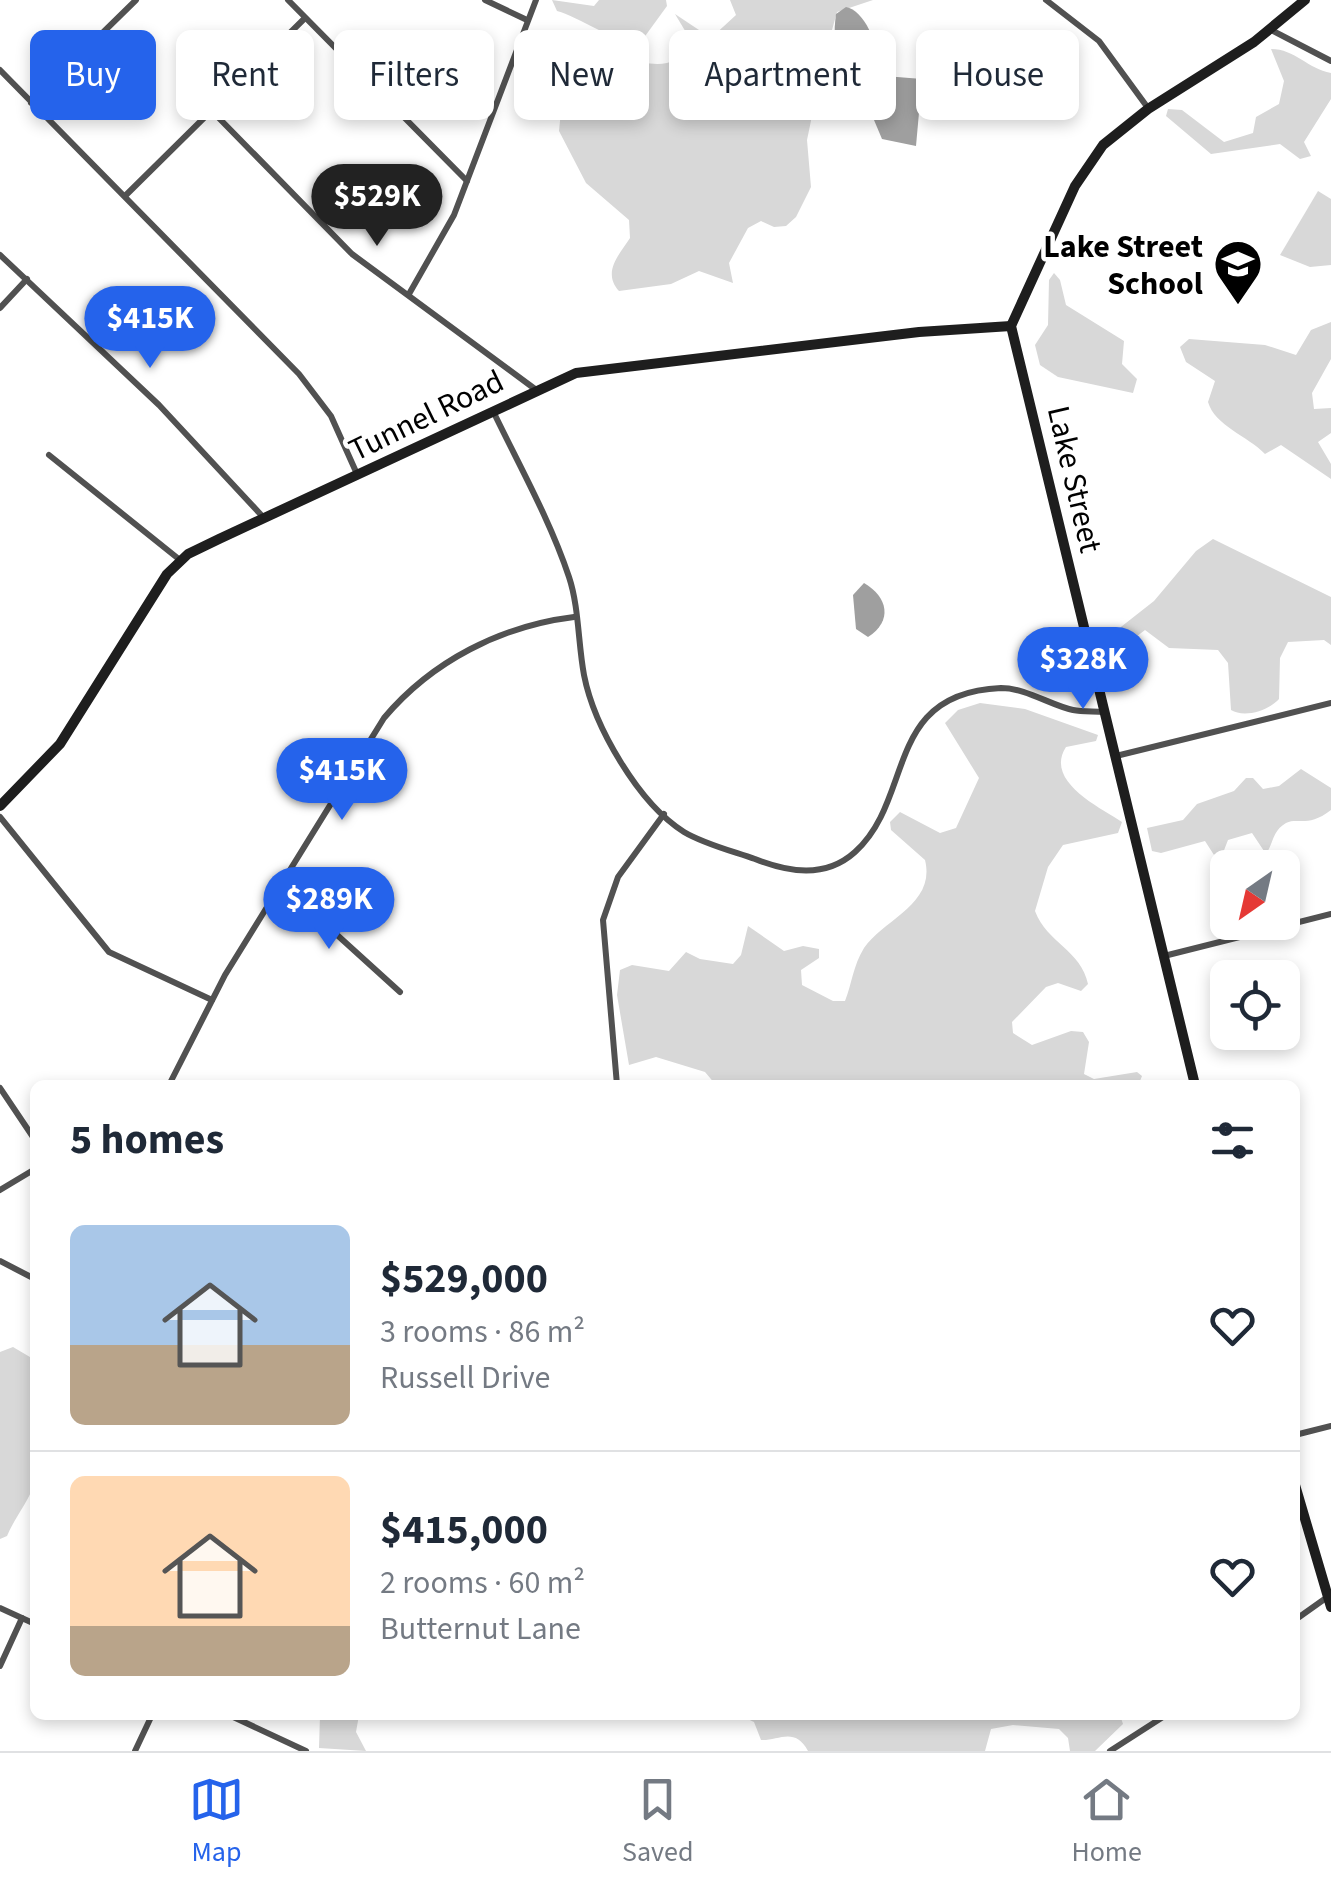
<!DOCTYPE html>
<meta charset="utf-8">
<style>
:root{--surface:#fff;--page:#f6f6f7;--text:#1f2937;--muted:#747a83;--line:#e0e1e3;--accent:#2563eb}
body{margin:0;font-family:"Source Sans 3",sans-serif;background:var(--page);color:var(--text);height:100vh;display:flex;flex-direction:column;font-size:38px;white-space:nowrap}
*{box-sizing:border-box;margin:0}
p{font-size:32px;color:var(--muted)}
.icon{flex:none;width:55px;height:55px;fill:none;stroke:currentColor;stroke-width:2;stroke-linecap:round;stroke-linejoin:round}
.map{position:relative;flex:1;overflow:hidden}
.side{position:absolute;left:30px;top:1080px;width:1270px;height:640px;display:flex;flex-direction:column;background:var(--surface);border-radius:15px;box-shadow:0 5px 15px #0003}
.side>*{flex:none}
.guide{position:absolute;left:30px;top:30px;width:1272px;height:90px;display:flex;gap:20px}
.needle{width:65px;rotate:214deg}
.controls{position:absolute;left:1210px;top:850px;display:grid;gap:20px}
.controls a{display:grid;place-items:center;width:90px;height:90px;border-radius:15px;background:var(--surface);box-shadow:0 5px 15px #0003;font-size:50px}
.price{position:absolute;translate:-50% -85px;padding:0 22px;border-radius:35px;background:var(--accent);color:#fff;font-size:32px;line-height:65px;filter:drop-shadow(0 2px 5px #0008)}
.price::after{content:'';position:absolute;left:50%;top:60px;width:30px;height:22px;margin-left:-15px;background:inherit;clip-path:polygon(0 0,100% 0,50% 100%)}
.price.selected{background:#222;color:#fff}
ul{padding:0;list-style:none}
li{display:flex;align-items:center;gap:30px;height:250px;padding:0 40px}
li+li{border-top:2px solid var(--line)}
li span{display:grid;place-items:center;flex:none;width:280px;height:200px;border-radius:15px;color:#555}
li>.icon{margin-inline-start:auto}
span .icon{width:120px;height:120px;fill:#fffc;stroke-width:1}
li b{font-size:42px}
h2{display:flex;justify-content:space-between;align-items:center;height:120px;padding:0 40px;font-size:42px}
.chip{padding:0 35px;border-radius:15px;background:var(--surface);box-shadow:0 5px 15px #0003;font-size:35px;line-height:90px}
.chip.selected{background:var(--accent);color:#fff}
.menu{display:flex;justify-content:space-around;align-items:center;height:140px;border-top:2px solid var(--line);background:var(--surface);font-size:28px;color:var(--muted)}
.menu a{display:grid;justify-items:center;gap:5px}
.menu .selected{color:var(--accent)}
.map>svg:first-child{display:block}
.green{fill:#d8d8d8}
.water{fill:#9f9f9f}
.lines{fill:none;stroke-linecap:round;stroke-linejoin:round}
.street{stroke:#515151;stroke-width:6}
.secondary{stroke:#1e1e1e;stroke-width:10}
.labels{text-anchor:middle;stroke-width:9;stroke-linejoin:round;paint-order:stroke}
.poi-label{font-size:32px;font-weight:bold;fill:#000;stroke:#fff;text-anchor:end}
.street-label{font-size:32px;fill:#000;stroke:#fff}
</style>
<div class="map">
<svg width="1331" height="1751" viewBox="0 0 1331 1751">
<rect width="100%" height="100%" fill="#fff"/>
<g class="green">
<path d="M552 0 594 6 599 0H666L667 6 643 39C619 48 583 18 557 11Z"/>
<path d="M730 0H873L837 12 832 30 836 45 866 59 861 67 837 72 818 87 807 140 811 187 796 217 786 226 774 227 761 221 748 228 729 263 733 283 699 271 671 284 619 291C602 272 619 255 630 238L629 220 586 183 559 131 561 111 572 102 595 45C629 56 666 82 693 44L675 14 711 38 736 15Z"/>
<path d="M1271 49C1295 49 1308 69 1331 73V99L1304 142 1311 156 1300 159 1280 144 1211 154 1166 116 1168 109 1182 110 1224 142 1253 133 1256 117 1279 104 1284 81Z"/>
<polygon points="1318,191 1331,199 1331,265 1310,267 1280,255"/>
<polygon points="1054,273 1060,280 1066,305 1124,341 1122,364 1137,379 1133,393 1058,377 1040,365 1035,345 1048,325 1049,280"/>
<path d="M1331 322V359L1312 393 1314 409 1331 408V433L1318 442 1331 464V479L1281 445 1265 454C1248 436 1215 426 1208 402L1215 381 1186 362 1180 347 1189 339 1265 345 1296 355 1311 330Z"/>
<path d="M1213 539 1331 597V645L1324 640 1288 642 1280 658 1279 699C1268 711 1244 718 1231 710L1228 663 1218 650 1169 648 1145 630 1115 653 1114 668 1105 660 1103 641 1154 601 1196 551Z"/>
<path d="M980 703 1025 709 1098 735 1096 741 1066 747C1044 781 1099 807 1122 822L1118 833 1063 845 1048 867 1035 911C1047 943 1081 950 1088 984L1081 991 1058 983 1046 987 1012 1022 1013 1033 1032 1045 1071 1031 1083 1032 1089 1042 1084 1074 1094 1079 1137 1072 1142 1076 1140 1081 1121 1085H716L705 1072 656 1057 629 1065 617 995 620 970 632 965 669 971 686 952 700 959 733 964 741 955 748 926 784 951 803 946 819 949V958L801 970 802 985 833 1001H845C852 983 853 966 864 948 884 919 936 904 925 860L891 830 890 822 900 812 940 833 956 828 979 778 945 723 958 710Z"/>
<path d="M1301 769 1331 788V810C1308 828 1298 817 1286 823 1272 831 1273 845 1266 854L1252 833 1228 840 1221 858 1227 868 1224 885 1213 883 1214 855 1205 841 1161 853 1152 851 1147 828 1183 820 1197 804 1234 791 1246 778H1253L1263 789 1279 786Z"/>
<path d="M13 1347 35 1360C35 1399 44 1450 33 1487 29 1500 14 1519 7 1536L0 1539V1352Z"/>
<polygon points="320,1715 359,1715 356,1732 366,1751 319,1748"/>
<path d="M739 1715H1120L1123 1724 1095 1751H1070L1068 1738 1059 1729 1013 1725 991 1729 985 1751H808C795 1726 778 1741 761 1740L754 1722Z"/>
</g>
<g class="water">
<path d="M846 7C864 10 879 45 876 61 839 55 831 53 836 14Z"/>
<polygon points="872,75 922,79 916,146 882,139 874,120"/>
<path d="M864 583C888 597 893 621 868 637L856 629 853 595Z"/>
</g>
<g class="lines">
<g class="street">
<polyline points="288,0 467,181"/>
<polyline points="485,0 527,20"/>
<polyline points="1046,0 1099,41 1148,108"/>
<polyline points="1271,30 1331,61"/>
<polyline points="0,70 299,374 331,416 357,474"/>
<polyline points="31,103 136,0"/>
<polyline points="212,111 352,254 535,389"/>
<polyline points="125,196 305,18"/>
<polyline points="0,255 159,405 264,518"/>
<polyline points="409,294 454,215 536,0"/>
<polyline points="0,308 27,279"/>
<path d="M493 411C519 465 550 520 569 577 579 607 578 643 584 675 594 726 638 803 684 832 704 844 732 851 755 859 788 872 825 879 855 852 915 798 883 693 1001 688 1026 688 1050 705 1073 710 1083 712 1094 711 1104 712"/>
<polyline points="49,455 180,560"/>
<polyline points="1116,756 1331,703"/>
<polyline points="0,817 109,952 212,1000"/>
<polyline points="282,885 400,992"/>
<polyline points="1164,956 1331,914"/>
<path d="M169 1085 225 975 384 718C432 661 501 626 574 617"/>
<polyline points="617,1085 603,920 618,877 664,814"/>
<polyline points="0,1088 35,1140"/>
<polyline points="0,1190 35,1169"/>
<polyline points="0,1261 35,1279"/>
<polyline points="1295,1435 1331,1426"/>
<polyline points="0,1608 35,1624"/>
<polyline points="1295,1620 1326,1598"/>
<polyline points="0,1666 22,1618"/>
<polyline points="229,1715 306,1751"/>
<polyline points="135,1751 152,1715"/>
<polyline points="1110,1751 1166,1715"/>
</g>
<g class="secondary">
<polyline points="0,806 60,744 167,574 188,554 219,539 576,373 919,332 1011,326"/>
<polyline points="1195,1085 1011,326 1075,186 1103,145 1148,109 1254,42 1305,0"/>
<polyline points="1295,1485 1331,1607"/>
</g>
</g>
<defs>
<g id="school-pin" transform="scale(2.5)"><path d="M0 17L-7.5 6A9.5 9.5 0 1 1 7.5 6Z" fill="#000" stroke="#fff"/><path d="M0-5L7-2L0 1L-7-2ZM-4 1L0 2.5L4 1V4Q0 6-4 4Z" fill="#fff"/></g>
</defs>
<g fill-rule="evenodd">
<use href="#school-pin" x="1238" y="264"/>
</g>
<g class="labels">
<g class="poi-label">
<text x="1203" y="257">Lake Street<tspan x="1203" dy="37">School</tspan></text>
</g>
<g class="street-label">
<text transform="translate(426 415) rotate(-26)" y="11">Tunnel Road</text>
<text transform="translate(1075 479) rotate(77)" y="11">Lake Street</text>
</g>
</g>
</svg>
<div class="controls">
<a><svg class="needle" viewBox="-14 -14 28 28"><path d="M0-13l5 13h-10z" fill="#e53935"/><path d="M0 13l5-13h-10z" fill="#747a83"/></svg></a>
<a><svg class="icon" aria-label="locate" viewBox="0 0 24 24"><circle cx="12" cy="12" r="6"/><path d="M12 2v4M12 18v4M2 12h4M18 12h4"/></svg></a>
</div>
<b class="price selected" style="left:377px;top:249px">$529K</b>
<b class="price" style="left:150px;top:371px">$415K</b>
<b class="price" style="left:1083px;top:712px">$328K</b>
<b class="price" style="left:342px;top:823px">$415K</b>
<b class="price" style="left:329px;top:952px">$289K</b>
<div class="guide">
<a class="chip selected">Buy</a>
<a class="chip">Rent</a>
<a class="chip">Filters</a>
<a class="chip">New</a>
<a class="chip">Apartment</a>
<a class="chip">House</a>
</div>
<section class="side">
<h2>5 homes<svg class="icon" aria-label="filters" viewBox="0 0 24 24"><path d="M4 7h16M4 17h16"/><circle cx="9" cy="7" r="2"/><circle cx="15" cy="17" r="2"/></svg></h2>
<ul>
<li><span style="background:linear-gradient(#a9c7e8 60%,#b9a48a 0)"><svg class="icon" aria-label="home" viewBox="0 0 24 24"><path d="M3 11l9-7 9 7M6 9v11h12V9"/></svg></span><div><b>$529,000</b><p>3 rooms · 86 m²</p><p>Russell Drive</p></div><svg class="icon" aria-label="heart" viewBox="0 0 24 24"><path d="M12 20l-8-8c-3-5 5-10 8-4 3-6 11-1 8 4z"/></svg></li>
<li><span style="background:linear-gradient(#ffd9b3 75%,#b9a48a 0)"><svg class="icon" aria-label="home" viewBox="0 0 24 24"><path d="M3 11l9-7 9 7M6 9v11h12V9"/></svg></span><div><b>$415,000</b><p>2 rooms · 60 m²</p><p>Butternut Lane</p></div><svg class="icon" aria-label="heart" viewBox="0 0 24 24"><path d="M12 20l-8-8c-3-5 5-10 8-4 3-6 11-1 8 4z"/></svg></li>
</ul>
</section>
</div>
<nav class="menu">
<a class="selected"><svg class="icon" aria-label="map" viewBox="0 0 24 24"><path d="M3 6l6-2 6 2 6-2v14l-6 2-6-2-6 2zM9 4v14M15 6v14"/></svg>Map</a>
<a><svg class="icon" aria-label="saved" viewBox="0 0 24 24"><path d="M7 4h10v16l-5-4-5 4z"/></svg>Saved</a>
<a><svg class="icon" aria-label="home" viewBox="0 0 24 24"><path d="M3 11l9-7 9 7M6 9v11h12V9"/></svg>Home</a>
</nav>
